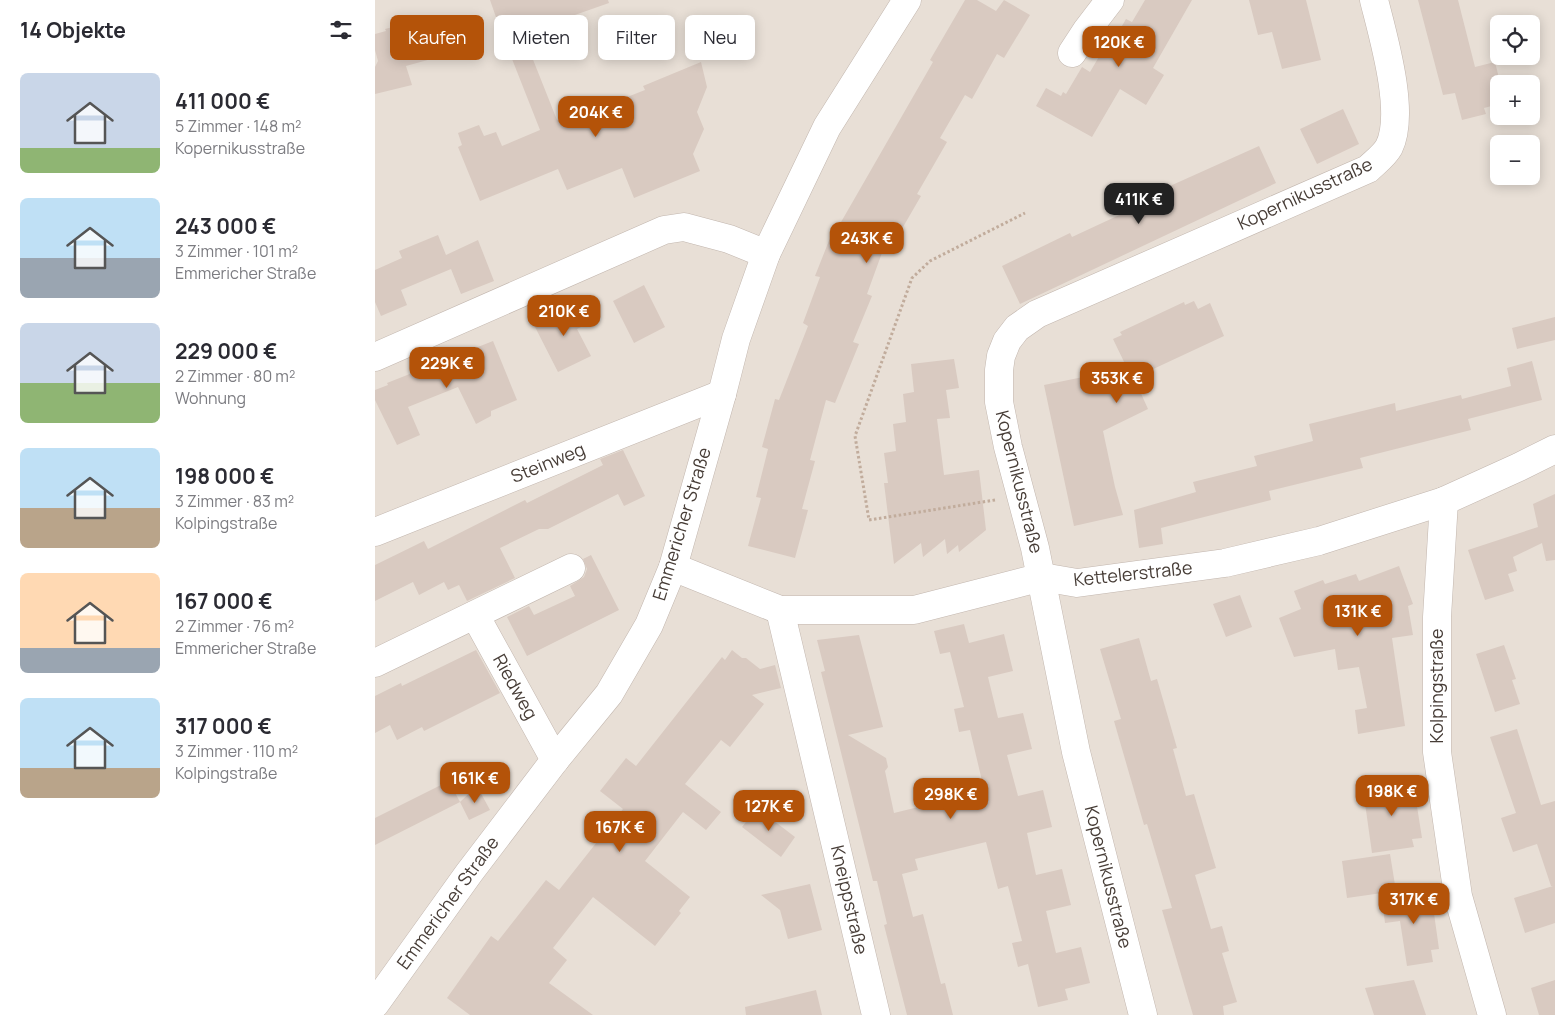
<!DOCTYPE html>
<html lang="de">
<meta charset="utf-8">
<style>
:root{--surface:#fff;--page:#f7f7f7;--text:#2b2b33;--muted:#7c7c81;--accent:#b45309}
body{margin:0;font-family:Manrope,sans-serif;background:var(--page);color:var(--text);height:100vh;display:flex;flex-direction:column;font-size:19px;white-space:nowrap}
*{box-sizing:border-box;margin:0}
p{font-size:16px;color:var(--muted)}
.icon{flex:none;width:28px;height:28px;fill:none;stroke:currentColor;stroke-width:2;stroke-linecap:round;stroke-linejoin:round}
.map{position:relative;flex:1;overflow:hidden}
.details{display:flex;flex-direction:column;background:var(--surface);width:375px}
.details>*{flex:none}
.hud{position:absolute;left:15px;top:15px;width:475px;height:45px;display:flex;gap:10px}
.tools{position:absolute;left:1115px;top:15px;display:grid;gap:10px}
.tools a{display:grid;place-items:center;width:50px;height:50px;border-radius:8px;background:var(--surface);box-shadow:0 2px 12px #0003;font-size:25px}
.price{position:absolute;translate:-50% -42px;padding:0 11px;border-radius:10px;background:var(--accent);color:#fff;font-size:16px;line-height:32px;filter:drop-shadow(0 1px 2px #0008)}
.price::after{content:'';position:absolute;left:50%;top:30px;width:15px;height:11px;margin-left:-8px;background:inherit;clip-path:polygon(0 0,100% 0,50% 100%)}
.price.selected{background:#222;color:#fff}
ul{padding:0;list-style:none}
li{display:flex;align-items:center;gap:15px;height:125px;padding:0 20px}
li span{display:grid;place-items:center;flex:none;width:140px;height:100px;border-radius:8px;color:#555}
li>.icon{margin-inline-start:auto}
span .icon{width:60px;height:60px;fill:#fffc;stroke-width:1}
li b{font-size:21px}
h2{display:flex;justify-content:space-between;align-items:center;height:60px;padding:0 20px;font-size:21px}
.chip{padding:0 18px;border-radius:8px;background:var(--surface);box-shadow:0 2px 12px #0003;font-size:18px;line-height:45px}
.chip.selected{background:var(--accent);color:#fff}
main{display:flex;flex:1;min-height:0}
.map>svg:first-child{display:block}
.residential{fill:#e8dfd6;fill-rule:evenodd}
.building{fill:#d9cac1}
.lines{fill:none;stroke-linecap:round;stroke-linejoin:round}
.street-casing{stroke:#c2b6ae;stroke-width:29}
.path{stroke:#c1ac9c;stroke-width:3;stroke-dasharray:2.5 2.5;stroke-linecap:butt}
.street{stroke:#fff;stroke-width:28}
.labels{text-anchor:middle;stroke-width:4.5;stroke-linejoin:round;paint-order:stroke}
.street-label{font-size:18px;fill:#473d37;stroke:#fff}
</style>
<main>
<section class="details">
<h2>14 Objekte<svg class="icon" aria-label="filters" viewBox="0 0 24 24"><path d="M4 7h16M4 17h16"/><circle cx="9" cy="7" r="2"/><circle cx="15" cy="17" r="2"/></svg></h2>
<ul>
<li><span style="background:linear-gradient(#c9d6e8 75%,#8fb573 0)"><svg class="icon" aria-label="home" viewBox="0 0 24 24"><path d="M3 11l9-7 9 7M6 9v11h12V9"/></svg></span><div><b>411 000 €</b><p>5 Zimmer · 148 m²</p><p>Kopernikusstraße</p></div></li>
<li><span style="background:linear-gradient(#bfe0f5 60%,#9aa5b1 0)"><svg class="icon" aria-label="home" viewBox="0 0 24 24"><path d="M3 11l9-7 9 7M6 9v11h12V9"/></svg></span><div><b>243 000 €</b><p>3 Zimmer · 101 m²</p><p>Emmericher Straße</p></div></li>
<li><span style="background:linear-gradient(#c9d6e8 60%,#8fb573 0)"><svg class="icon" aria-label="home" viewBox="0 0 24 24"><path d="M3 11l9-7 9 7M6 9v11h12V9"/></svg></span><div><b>229 000 €</b><p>2 Zimmer · 80 m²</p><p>Wohnung</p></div></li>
<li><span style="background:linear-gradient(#bfe0f5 60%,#b9a48a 0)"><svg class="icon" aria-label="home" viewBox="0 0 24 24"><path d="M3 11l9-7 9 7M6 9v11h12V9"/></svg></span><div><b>198 000 €</b><p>3 Zimmer · 83 m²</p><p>Kolpingstraße</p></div></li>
<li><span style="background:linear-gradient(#ffd9b3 75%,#9aa5b1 0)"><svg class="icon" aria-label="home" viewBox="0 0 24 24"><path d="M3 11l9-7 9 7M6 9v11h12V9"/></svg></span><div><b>167 000 €</b><p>2 Zimmer · 76 m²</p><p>Emmericher Straße</p></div></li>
<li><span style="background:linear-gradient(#bfe0f5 70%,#b9a48a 0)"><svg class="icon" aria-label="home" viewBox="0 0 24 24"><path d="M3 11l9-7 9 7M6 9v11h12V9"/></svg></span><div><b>317 000 €</b><p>3 Zimmer · 110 m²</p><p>Kolpingstraße</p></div></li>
</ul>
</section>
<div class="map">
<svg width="1180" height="1015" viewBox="0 0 1180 1015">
<rect width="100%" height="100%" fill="#f4eee8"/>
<path class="residential" d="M0 0H1180V1015H0ZM1124 24H1156V56H1124ZM1124 84H1156V116H1124ZM1124 144H1156V176H1124Z"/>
<g class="building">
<polygon points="115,0 233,0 234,3 129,40"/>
<polygon points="590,0 602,0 621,11 629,0 655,15 629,58 622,54 597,99 590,95 565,138 572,142 542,194 546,196 528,227 516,228 492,294 497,296 478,342 484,344 460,403 451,400 435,460 440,461 427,509 433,510 420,558 373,546 386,498 381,497 393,449 387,447 400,399 404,400 433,326 428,323 445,277 440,276 459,228 462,229 477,203 558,62 555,60"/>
<polygon points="770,0 817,0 778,68 789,75 771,105 745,89 717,137 661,106 671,88 686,96 688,92 691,94 707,67 715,72 732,43 736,45 751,19 757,22"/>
<polygon points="874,0 931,0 946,60 907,69 897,32 883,35"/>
<polygon points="1043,0 1083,0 1100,67 1120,62 1124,78 1124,104 1109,108 1111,114 1087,120 1080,93 1068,95"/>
<polygon points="68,16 78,53 31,66 37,85 0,94 0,67 3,61 0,50 0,34 11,31 10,29 53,18 54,20"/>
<polygon points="155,52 182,120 222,103 224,108 270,90 268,86 326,62 332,87 322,112 329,129 318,154 325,171 259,198 247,168 192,190 183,169 105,201 83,147 87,145 83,133 104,125 109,136 121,132 127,146 165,130 137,59"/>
<polygon points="968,109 984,144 942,164 925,129"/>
<polygon points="884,146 901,183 645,304 627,266 695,233 697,237 768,204 766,199"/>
<polygon points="63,235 71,255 103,240 119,281 86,294 76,269 26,290 32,305 6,316 0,302 0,270 27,258 24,251"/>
<polygon points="269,285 290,327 259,343 238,301"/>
<polygon points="819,301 823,309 835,303 849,336 759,378 773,409 728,431 740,487 748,515 699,526 669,385 752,368 738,339 747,335 745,332 809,302 810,305"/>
<polygon points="202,303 212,324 202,329 216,356 183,372 159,325"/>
<polygon points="1180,317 1180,340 1142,349 1137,328"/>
<polygon points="118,341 142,400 116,411 116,416 101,424 83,387 33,407 45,435 22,445 0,400 0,390 13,385 12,383"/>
<polygon points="579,359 584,388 571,390 575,418 562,419 569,475 604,470 611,530 584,552 583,545 572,554 570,539 548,557 546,543 519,564 509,483 513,483 509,453 521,451 518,424 531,422 528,394 539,392 536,364"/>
<polygon points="1157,361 1167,400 1093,419 1096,430 985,458 988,468 894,491 896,500 786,528 788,544 764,548 759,510 821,492 818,482 882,466 879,456 938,441 934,424 1020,403 1021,411 1086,395 1087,399 1136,386 1132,368"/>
<polygon points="248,450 270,496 249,506 243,494 173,529 164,529 125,548 140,578 92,601 84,585 73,590 69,582 44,595 38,582 0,601 0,565 49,541 53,549 150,500 152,503 228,465 225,459"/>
<polygon points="1180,494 1180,560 1171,561 1167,543 1138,557 1142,571 1133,574 1139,591 1110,600 1093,550 1163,527 1158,504"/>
<polygon points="216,555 244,610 152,656 132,617 154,606 159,615 200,596 195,586 209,577 212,569 208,559"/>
<polygon points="1024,566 1038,604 1033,606 1038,635 1017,638 1030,726 983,734 980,710 992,708 984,667 963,670 960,649 919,657 904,618 926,609 919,591 948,580 950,584 981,574 984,581"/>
<polygon points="865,595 877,627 851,637 838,604"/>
<polygon points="589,624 594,643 629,634 638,671 613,677 623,718 648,713 657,749 632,755 643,796 668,790 677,827 652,833 661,875 687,869 696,905 671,911 681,953 706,947 715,983 690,989 693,1000 663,1007 653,964 643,967 637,943 647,941 633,886 623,889 611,842 540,859 543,870 527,874 538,917 548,914 566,984 570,983 578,1015 532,1015 509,925 512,924 502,881 498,881 446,672 450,671 442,640 484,635 508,727 473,735 511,758 513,767 510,771 519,813 576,799 575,793 608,785 595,730 584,732 579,709 589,707 575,652 565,654 559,631"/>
<polygon points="764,638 776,681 782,679 802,748 798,749 811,796 819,794 841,868 820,875 836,929 847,926 854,951 847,953 862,1002 848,1006 849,1015 818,1015 787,910 797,908 772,824 769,825 739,721 746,719 725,649"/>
<polygon points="1129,645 1141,679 1137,680 1145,704 1120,712 1101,654"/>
<polygon points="101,650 125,693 49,731 47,727 22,740 15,725 0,733 0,696 26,683 27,686"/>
<polygon points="357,650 367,658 371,658 385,669 400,665 406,688 377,695 389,704 355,747 346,740 310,784 346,812 331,830 308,812 270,861 315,897 304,911 306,913 280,946 218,897 178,948 192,960 174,983 218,1015 95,1015 72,998 116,936 123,941 171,880 184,890 248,809 225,791 251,758 261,766 347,657 350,660"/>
<polygon points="1142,729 1166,805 1180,801 1180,923 1150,933 1139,898 1178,886 1176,886 1162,844 1138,852 1126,818 1141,813 1115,737"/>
<polygon points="74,781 85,802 0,845 0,818"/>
<polygon points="1038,781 1047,838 1037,839 1039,847 997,853 988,789"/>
<polygon points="102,786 115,810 94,820 85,802"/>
<polygon points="382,808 420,837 406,857 367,827"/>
<polygon points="1015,854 1021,891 972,898 967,861"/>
<polygon points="435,884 447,930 413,939 405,910 386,895"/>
<polygon points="1056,892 1064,949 1056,950 1058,962 1032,966 1025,921 1010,923 1007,899"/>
<polygon points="1039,980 1051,1015 999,1015 990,988"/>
<polygon points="1180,980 1180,1015 1164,1015 1156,988"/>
<polygon points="441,990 447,1015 371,1015 370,1007"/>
</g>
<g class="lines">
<g class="street-casing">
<g id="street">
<polyline points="697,53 712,30 735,0"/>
<polyline points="0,357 289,230 309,227 354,239 391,254"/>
<polyline points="1069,501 1062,617 1062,752 1083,896 1117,1015"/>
<polyline points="0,532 347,394"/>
<polyline points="298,567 405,610 539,610 667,577 702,583 850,563 944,541 1069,501 1144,467 1180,449"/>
<polyline points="405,610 501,1015"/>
<polyline points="100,615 180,760"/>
<polyline points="0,663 196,568"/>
<polyline points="0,1004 94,873 180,760 234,694 274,625 298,567 347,394 361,339 391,254 452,127 532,0"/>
<path d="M768 1015 701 752 660 548 633 447 624 402V370L626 356 632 341 642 328 662 314 993 169C1000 162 1009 156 1014 147 1031 113 1008 36 999 0"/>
</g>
</g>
<polyline class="path" points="620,500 494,520 480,436 537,278 555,261 650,213"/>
<use href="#street" class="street"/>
</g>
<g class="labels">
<g class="street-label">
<text transform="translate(930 194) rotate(-25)" y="6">Kopernikusstraße</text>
<text transform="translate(173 463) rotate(-22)" y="6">Steinweg</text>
<text transform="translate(644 482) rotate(76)" y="6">Kopernikusstraße</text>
<text transform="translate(307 524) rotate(-73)" y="6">Emmericher Straße</text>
<text transform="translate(758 574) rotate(-6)" y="6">Kettelerstraße</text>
<text transform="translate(1062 686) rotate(-90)" y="6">Kolpingstraße</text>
<text transform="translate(140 687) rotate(61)" y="6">Riedweg</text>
<text transform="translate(733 877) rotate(76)" y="6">Kopernikusstraße</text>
<text transform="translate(474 900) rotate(77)" y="6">Kneippstraße</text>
<text transform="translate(73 903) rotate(-54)" y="6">Emmericher Straße</text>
</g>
</g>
</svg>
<div class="tools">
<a><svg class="icon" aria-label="locate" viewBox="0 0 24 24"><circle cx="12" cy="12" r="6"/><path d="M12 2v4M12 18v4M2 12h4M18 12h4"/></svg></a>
<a>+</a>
<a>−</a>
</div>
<b class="price" style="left:744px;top:68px">120K €</b>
<b class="price" style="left:221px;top:138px">204K €</b>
<b class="price selected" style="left:764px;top:225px">411K €</b>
<b class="price" style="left:492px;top:264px">243K €</b>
<b class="price" style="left:189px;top:337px">210K €</b>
<b class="price" style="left:72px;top:389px">229K €</b>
<b class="price" style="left:742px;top:404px">353K €</b>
<b class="price" style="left:983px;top:637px">131K €</b>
<b class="price" style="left:100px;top:804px">161K €</b>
<b class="price" style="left:1017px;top:817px">198K €</b>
<b class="price" style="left:576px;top:820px">298K €</b>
<b class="price" style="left:394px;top:832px">127K €</b>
<b class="price" style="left:245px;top:853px">167K €</b>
<b class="price" style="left:1039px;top:925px">317K €</b>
<div class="hud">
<a class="chip selected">Kaufen</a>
<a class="chip">Mieten</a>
<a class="chip">Filter</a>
<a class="chip">Neu</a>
</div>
</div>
</main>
